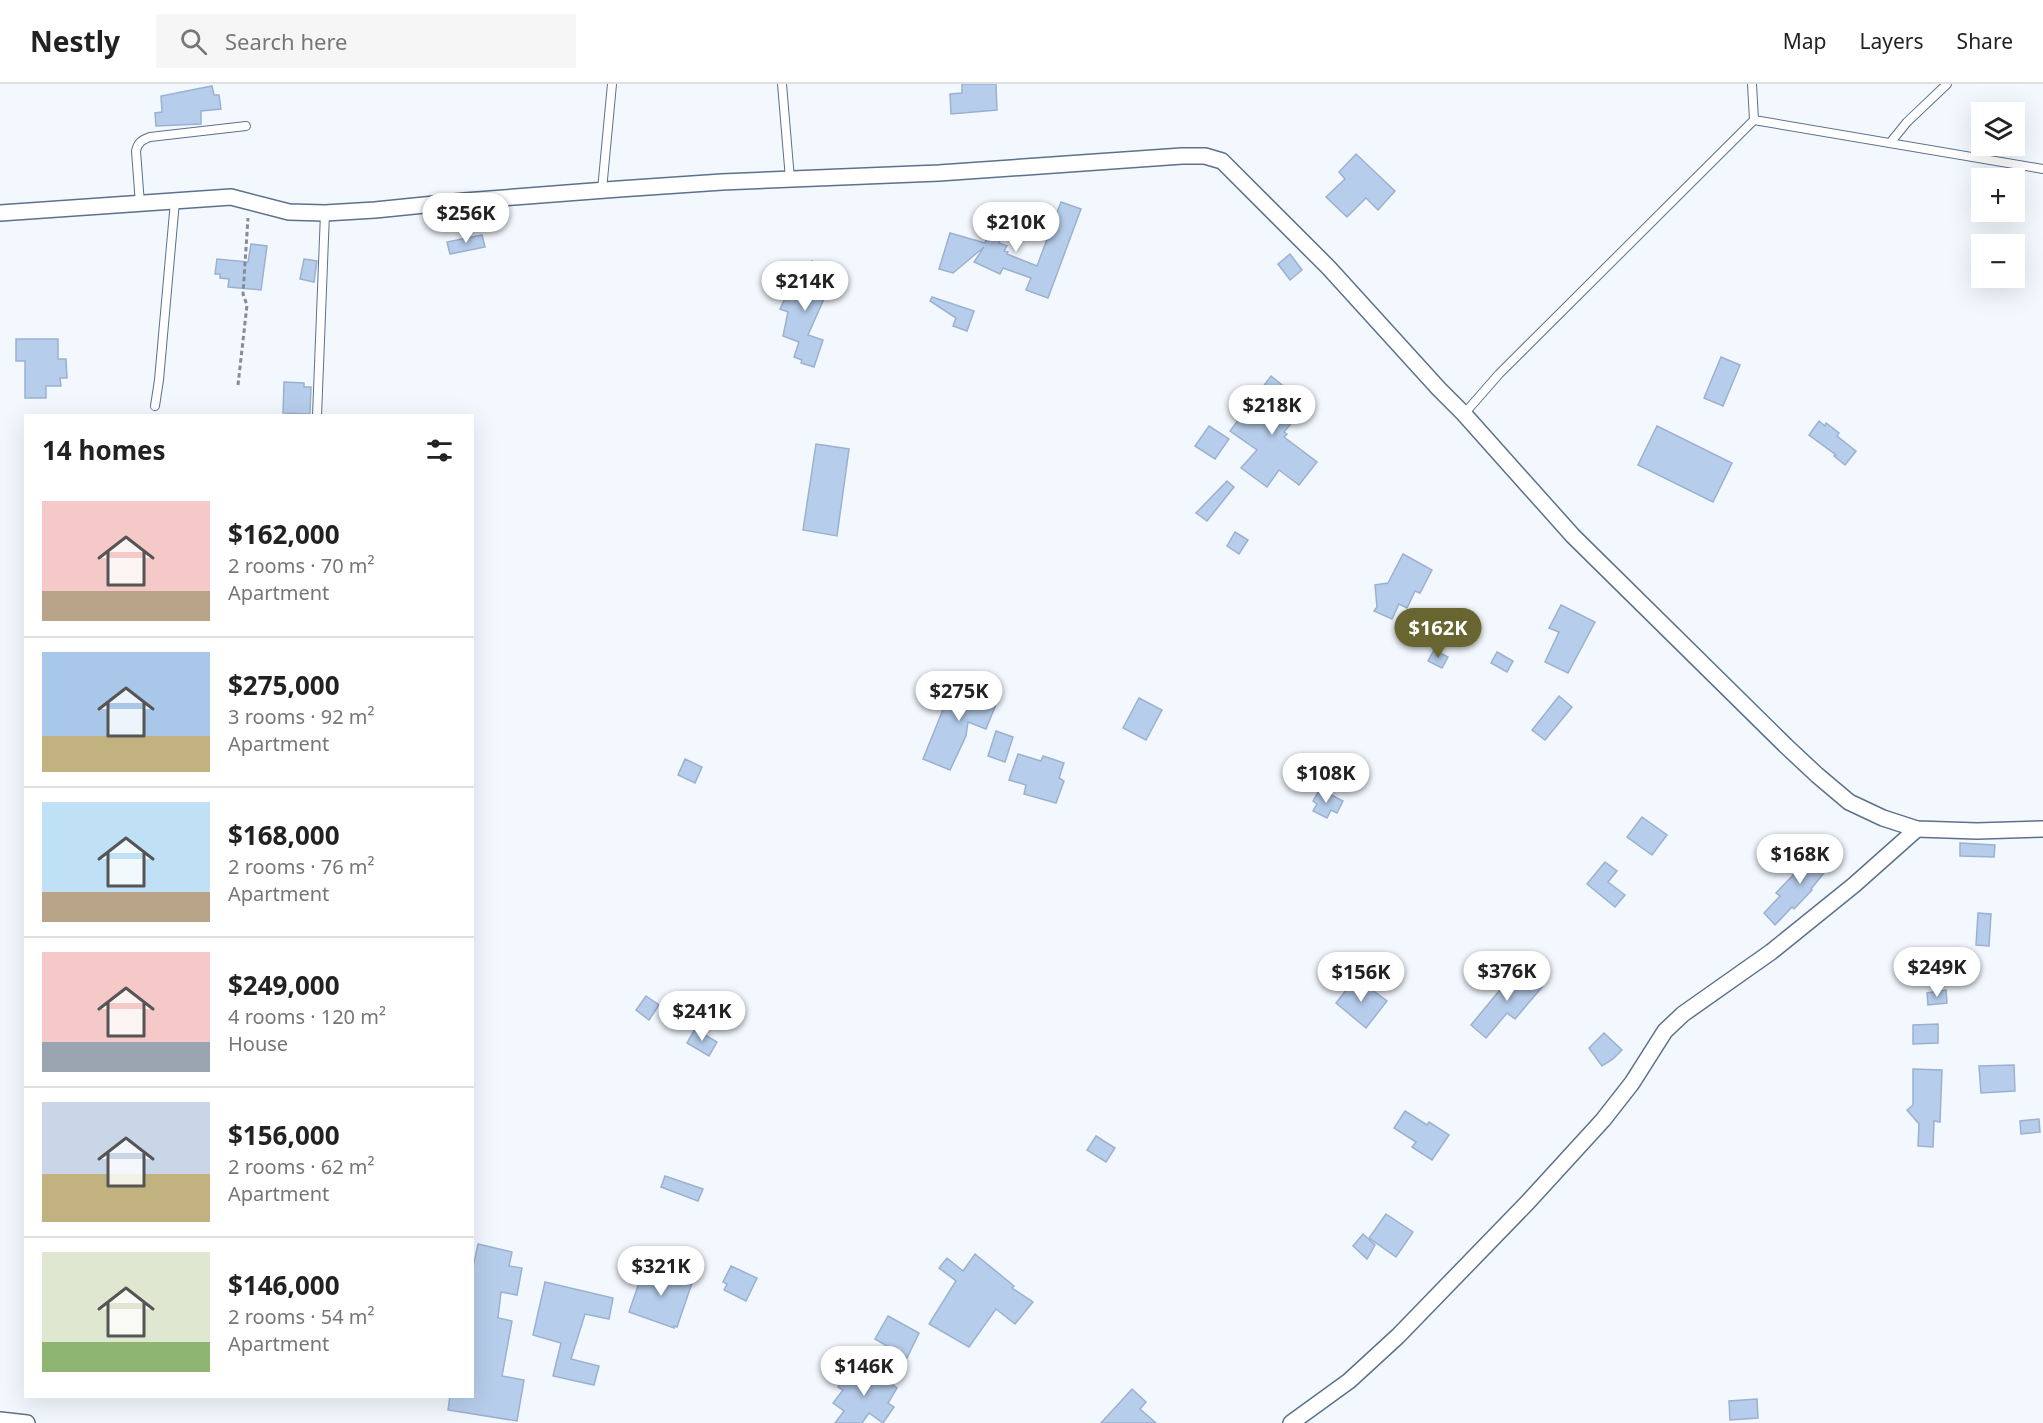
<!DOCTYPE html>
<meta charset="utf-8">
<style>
:root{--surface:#fff;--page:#f6f6f6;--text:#222;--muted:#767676;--line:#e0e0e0;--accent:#686531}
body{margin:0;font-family:"Noto Sans",sans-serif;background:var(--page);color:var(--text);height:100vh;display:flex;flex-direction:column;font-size:22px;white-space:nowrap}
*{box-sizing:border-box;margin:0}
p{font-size:20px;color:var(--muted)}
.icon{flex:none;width:33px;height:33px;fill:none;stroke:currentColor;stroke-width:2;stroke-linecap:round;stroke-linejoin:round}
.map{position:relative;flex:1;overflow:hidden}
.drawer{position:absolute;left:24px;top:330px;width:450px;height:984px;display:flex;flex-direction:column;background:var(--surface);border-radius:0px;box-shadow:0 6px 24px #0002}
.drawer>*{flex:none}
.fabs{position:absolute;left:1971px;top:18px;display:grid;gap:12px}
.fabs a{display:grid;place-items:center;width:54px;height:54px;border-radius:0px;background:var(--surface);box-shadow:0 6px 24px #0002;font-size:30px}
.price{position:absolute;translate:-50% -51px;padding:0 14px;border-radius:21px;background:#fff;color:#222;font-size:20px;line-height:39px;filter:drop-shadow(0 2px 3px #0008)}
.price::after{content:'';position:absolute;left:50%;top:36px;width:18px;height:14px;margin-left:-9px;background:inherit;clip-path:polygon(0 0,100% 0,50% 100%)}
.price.current{background:var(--accent);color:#fff}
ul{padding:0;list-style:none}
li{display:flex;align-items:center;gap:18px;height:150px;padding:0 18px}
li+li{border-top:2px solid var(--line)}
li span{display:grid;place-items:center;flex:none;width:168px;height:120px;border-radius:0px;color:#555}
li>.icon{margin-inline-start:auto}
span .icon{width:72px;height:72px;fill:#fffc;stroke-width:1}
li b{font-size:26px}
h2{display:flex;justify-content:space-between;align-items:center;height:72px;padding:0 18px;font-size:26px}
header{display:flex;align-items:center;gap:36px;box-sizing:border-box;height:84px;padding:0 30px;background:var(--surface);border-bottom:2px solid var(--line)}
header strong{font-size:28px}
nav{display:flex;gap:33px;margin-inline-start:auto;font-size:21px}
.search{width:420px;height:54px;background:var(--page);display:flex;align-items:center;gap:15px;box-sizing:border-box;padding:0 21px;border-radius:0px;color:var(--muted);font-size:22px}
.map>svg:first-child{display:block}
.building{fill:#b6cdeb;stroke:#9bb1cf;stroke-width:1.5}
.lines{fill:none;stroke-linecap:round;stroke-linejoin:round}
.lane-casing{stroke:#5c718c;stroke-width:10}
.street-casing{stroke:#5c718c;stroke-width:18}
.path{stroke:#858c95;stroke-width:3;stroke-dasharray:4.5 3;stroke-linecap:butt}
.lane{stroke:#fff;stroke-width:8}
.street{stroke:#fff;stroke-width:15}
</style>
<header>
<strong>Nestly</strong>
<div class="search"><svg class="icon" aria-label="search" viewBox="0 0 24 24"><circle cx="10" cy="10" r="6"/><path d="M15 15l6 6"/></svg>Search here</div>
<nav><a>Map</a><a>Layers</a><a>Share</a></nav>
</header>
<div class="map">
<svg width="2043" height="1339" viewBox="0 0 2043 1339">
<rect width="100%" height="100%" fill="#f3f8fe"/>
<g class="building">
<polygon points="962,0 996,0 997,26 951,30 950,10 962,9"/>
<polygon points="212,2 214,11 219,11 221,25 201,27 201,40 156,42 155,29 162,28 161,12"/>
<polygon points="1356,70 1395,107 1378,126 1366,114 1347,133 1326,113 1345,95 1339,88"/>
<polygon points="1061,118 1081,125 1048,214 1026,206 1031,194 1003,184 1000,190 974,178 984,163 953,189 939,185 950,149 985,159 991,141 1004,146 999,159 1007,162 1004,167 1008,168 1007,170 1037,182"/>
<polygon points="482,151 485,163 450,170 447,158"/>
<polygon points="251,160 267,162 261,206 228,203 229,195 220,194 220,190 215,190 217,175 248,178"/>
<polygon points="1290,170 1302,186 1290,196 1278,180"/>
<polygon points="304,175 317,177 314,198 300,195"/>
<polygon points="812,177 825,184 821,193 831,199 808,251 823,256 814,283 801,279 802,276 794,273 799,258 783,252 788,228 780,225 796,192 800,194 804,186 807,188"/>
<polygon points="932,213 974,227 967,247 953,242 956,234 930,217"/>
<polygon points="16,255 58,255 58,275 66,275 67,294 60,294 61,302 46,302 46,314 25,314 25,277 16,277"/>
<polygon points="1721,273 1740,281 1723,322 1704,314"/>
<polygon points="1271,292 1287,305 1284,310 1303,325 1284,348 1287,350 1284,353 1317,378 1299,401 1279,386 1267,403 1241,384 1257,366 1230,347"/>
<polygon points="284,298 304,299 304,303 311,303 310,330 283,329"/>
<polygon points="1819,337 1825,342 1826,339 1839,349 1837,352 1856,367 1845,381 1834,372 1836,371 1809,351"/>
<polygon points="1209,342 1229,355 1215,375 1195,362"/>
<polygon points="1657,342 1732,379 1713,418 1638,381"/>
<polygon points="816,360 849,365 837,452 803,446"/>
<polygon points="1227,397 1234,403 1207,437 1196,429"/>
<polygon points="1235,448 1248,456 1239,470 1227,462"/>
<polygon points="1403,470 1432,486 1420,509 1415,507 1407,524 1399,520 1392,535 1374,527 1377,523 1375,501 1388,499"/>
<polygon points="1561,521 1595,538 1568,589 1545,578 1559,548 1549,544"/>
<polygon points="1434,566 1448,573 1442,584 1428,577"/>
<polygon points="1497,568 1513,577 1507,588 1491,579"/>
<polygon points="955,596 999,613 986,645 968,638 966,652 950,686 923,675"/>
<polygon points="1559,612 1572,623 1545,656 1532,646"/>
<polygon points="1139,614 1162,626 1146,656 1123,644"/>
<polygon points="996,647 1013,653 1005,678 988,672"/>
<polygon points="1018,670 1041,677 1043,672 1064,679 1059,694 1064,697 1056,719 1024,710 1026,701 1009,696"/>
<polygon points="685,675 702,683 695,699 678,691"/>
<polygon points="1320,705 1343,717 1337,729 1331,726 1327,734 1313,727 1317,720 1313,717"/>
<polygon points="1642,733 1667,751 1652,771 1627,753"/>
<polygon points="1960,759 1995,761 1994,773 1960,772"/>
<polygon points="1821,762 1836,774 1811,805 1812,806 1794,825 1792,823 1775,841 1764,829 1780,812 1776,809 1799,785 1801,787"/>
<polygon points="1605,778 1617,787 1608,798 1625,811 1615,823 1587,800"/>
<polygon points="1978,829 1991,830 1989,862 1976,861"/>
<polygon points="1518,884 1542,903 1515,935 1507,929 1486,954 1471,941"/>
<polygon points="1356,894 1387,917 1366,944 1336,919"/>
<polygon points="1946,906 1947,919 1928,921 1927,909"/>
<polygon points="646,912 659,921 649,936 636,926"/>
<polygon points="1938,940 1938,959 1913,960 1913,941"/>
<polygon points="695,945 717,958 709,972 687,959"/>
<polygon points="1604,949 1622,966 1613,975 1602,982 1589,964"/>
<polygon points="2014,981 2015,1007 1981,1009 1979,982"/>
<polygon points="1913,985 1942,986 1940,1038 1934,1037 1933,1063 1918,1062 1919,1040 1907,1026 1913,1021"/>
<polygon points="1405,1027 1427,1041 1429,1038 1449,1051 1432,1076 1412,1063 1416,1058 1394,1044"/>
<polygon points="2039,1035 2040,1048 2021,1050 2020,1037"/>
<polygon points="1096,1052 1115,1064 1106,1078 1087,1066"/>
<polygon points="665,1092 703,1105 698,1117 661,1103"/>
<polygon points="1386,1130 1413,1148 1396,1173 1369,1154"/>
<polygon points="1363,1150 1375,1161 1367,1175 1353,1162"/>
<polygon points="478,1160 512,1168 509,1182 522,1184 517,1211 501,1208 498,1234 512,1237 502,1292 524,1296 517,1337 448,1326 450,1312 472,1312 472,1188"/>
<polygon points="975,1170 1014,1202 1012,1204 1033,1218 1015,1240 996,1225 969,1263 929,1240 956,1197 939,1184 947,1174 963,1187"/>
<polygon points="648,1182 693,1196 677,1243 674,1242 674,1244 629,1228 640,1196 643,1197"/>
<polygon points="731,1182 757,1194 746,1217 724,1206 727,1200 723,1198"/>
<polygon points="545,1198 613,1214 609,1235 585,1230 571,1275 599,1282 594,1301 553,1292 561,1259 533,1251"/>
<polygon points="888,1232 919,1249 907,1274 875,1255"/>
<polygon points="850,1280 874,1296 878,1290 897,1304 888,1319 894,1323 883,1339 869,1329 862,1339 835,1339 844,1327 833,1319 843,1306 838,1303 844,1292 842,1291"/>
<polygon points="1132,1305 1146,1318 1140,1325 1156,1339 1101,1339"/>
<polygon points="1757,1315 1758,1334 1730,1336 1729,1317"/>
</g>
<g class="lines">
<g class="lane-casing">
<g id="lane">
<polyline points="782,0 790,95"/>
<polyline points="1754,36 2043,85"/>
<polyline points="1890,59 1907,38 1947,0"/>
<polyline points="602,106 612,0"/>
<path d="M140 120 136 67C138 58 142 56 150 53L246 42"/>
<polyline points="155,322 159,296 175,117"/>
<polyline points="1464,330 1499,290 1754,36 1752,0"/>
<polyline points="317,332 325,129"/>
</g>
</g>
<g class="street-casing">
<g id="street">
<polyline points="0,129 231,113 289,128 325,129 375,126 464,117 619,105 722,98 939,89 1182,72 1205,72 1222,77 1329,184 1439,305 1464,330 1573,452 1786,662 1817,691 1849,718 1883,734 1917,745 1977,747 2043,745"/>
<polyline points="0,1336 27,1339"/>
<polyline points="1291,1339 1349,1297 1398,1252 1528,1118 1603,1036 1632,999 1665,947 1683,930 1771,868 1854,801 1917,745"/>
</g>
</g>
<polyline class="path" points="238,301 247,221 243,210 248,134"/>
<use href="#lane" class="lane"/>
<use href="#street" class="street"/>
</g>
</svg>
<div class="fabs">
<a><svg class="icon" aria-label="layers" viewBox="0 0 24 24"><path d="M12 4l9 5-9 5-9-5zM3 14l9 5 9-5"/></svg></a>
<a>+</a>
<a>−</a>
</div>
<b class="price" style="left:466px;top:160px">$256K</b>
<b class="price" style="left:1016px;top:169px">$210K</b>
<b class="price" style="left:805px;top:228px">$214K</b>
<b class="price" style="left:1272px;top:352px">$218K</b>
<b class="price current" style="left:1438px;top:575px">$162K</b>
<b class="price" style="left:959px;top:638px">$275K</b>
<b class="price" style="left:1326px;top:720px">$108K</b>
<b class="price" style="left:1800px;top:801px">$168K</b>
<b class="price" style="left:1937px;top:914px">$249K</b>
<b class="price" style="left:1507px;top:918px">$376K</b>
<b class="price" style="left:1361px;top:919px">$156K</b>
<b class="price" style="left:702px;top:958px">$241K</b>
<b class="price" style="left:661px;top:1213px">$321K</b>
<b class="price" style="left:864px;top:1313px">$146K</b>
<section class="drawer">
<h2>14 homes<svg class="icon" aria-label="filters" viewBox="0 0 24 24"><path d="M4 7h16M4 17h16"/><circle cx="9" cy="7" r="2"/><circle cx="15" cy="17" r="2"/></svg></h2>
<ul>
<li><span style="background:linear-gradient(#f6c9c9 75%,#b9a48a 0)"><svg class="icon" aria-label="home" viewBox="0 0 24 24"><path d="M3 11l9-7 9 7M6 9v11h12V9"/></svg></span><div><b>$162,000</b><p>2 rooms · 70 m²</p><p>Apartment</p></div></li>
<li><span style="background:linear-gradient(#a9c7e8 70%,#c2b280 0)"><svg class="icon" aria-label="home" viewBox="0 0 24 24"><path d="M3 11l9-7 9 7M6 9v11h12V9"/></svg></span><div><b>$275,000</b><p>3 rooms · 92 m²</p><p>Apartment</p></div></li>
<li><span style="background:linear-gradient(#bfe0f5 75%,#b9a48a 0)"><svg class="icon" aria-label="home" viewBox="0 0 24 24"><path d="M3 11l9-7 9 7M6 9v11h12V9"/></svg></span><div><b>$168,000</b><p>2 rooms · 76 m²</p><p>Apartment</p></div></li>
<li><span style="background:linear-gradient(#f6c9c9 75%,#9aa5b1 0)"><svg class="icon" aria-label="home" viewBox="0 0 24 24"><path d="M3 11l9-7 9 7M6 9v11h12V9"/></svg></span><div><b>$249,000</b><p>4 rooms · 120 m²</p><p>House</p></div></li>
<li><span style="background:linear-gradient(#c9d6e8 60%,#c2b280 0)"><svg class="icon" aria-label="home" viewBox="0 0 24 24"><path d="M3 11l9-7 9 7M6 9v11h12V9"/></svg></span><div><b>$156,000</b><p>2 rooms · 62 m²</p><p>Apartment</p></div></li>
<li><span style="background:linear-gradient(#dfe7d0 75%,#8fb573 0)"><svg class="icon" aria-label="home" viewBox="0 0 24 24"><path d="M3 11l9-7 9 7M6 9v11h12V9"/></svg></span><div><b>$146,000</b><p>2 rooms · 54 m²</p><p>Apartment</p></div></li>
</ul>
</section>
</div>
